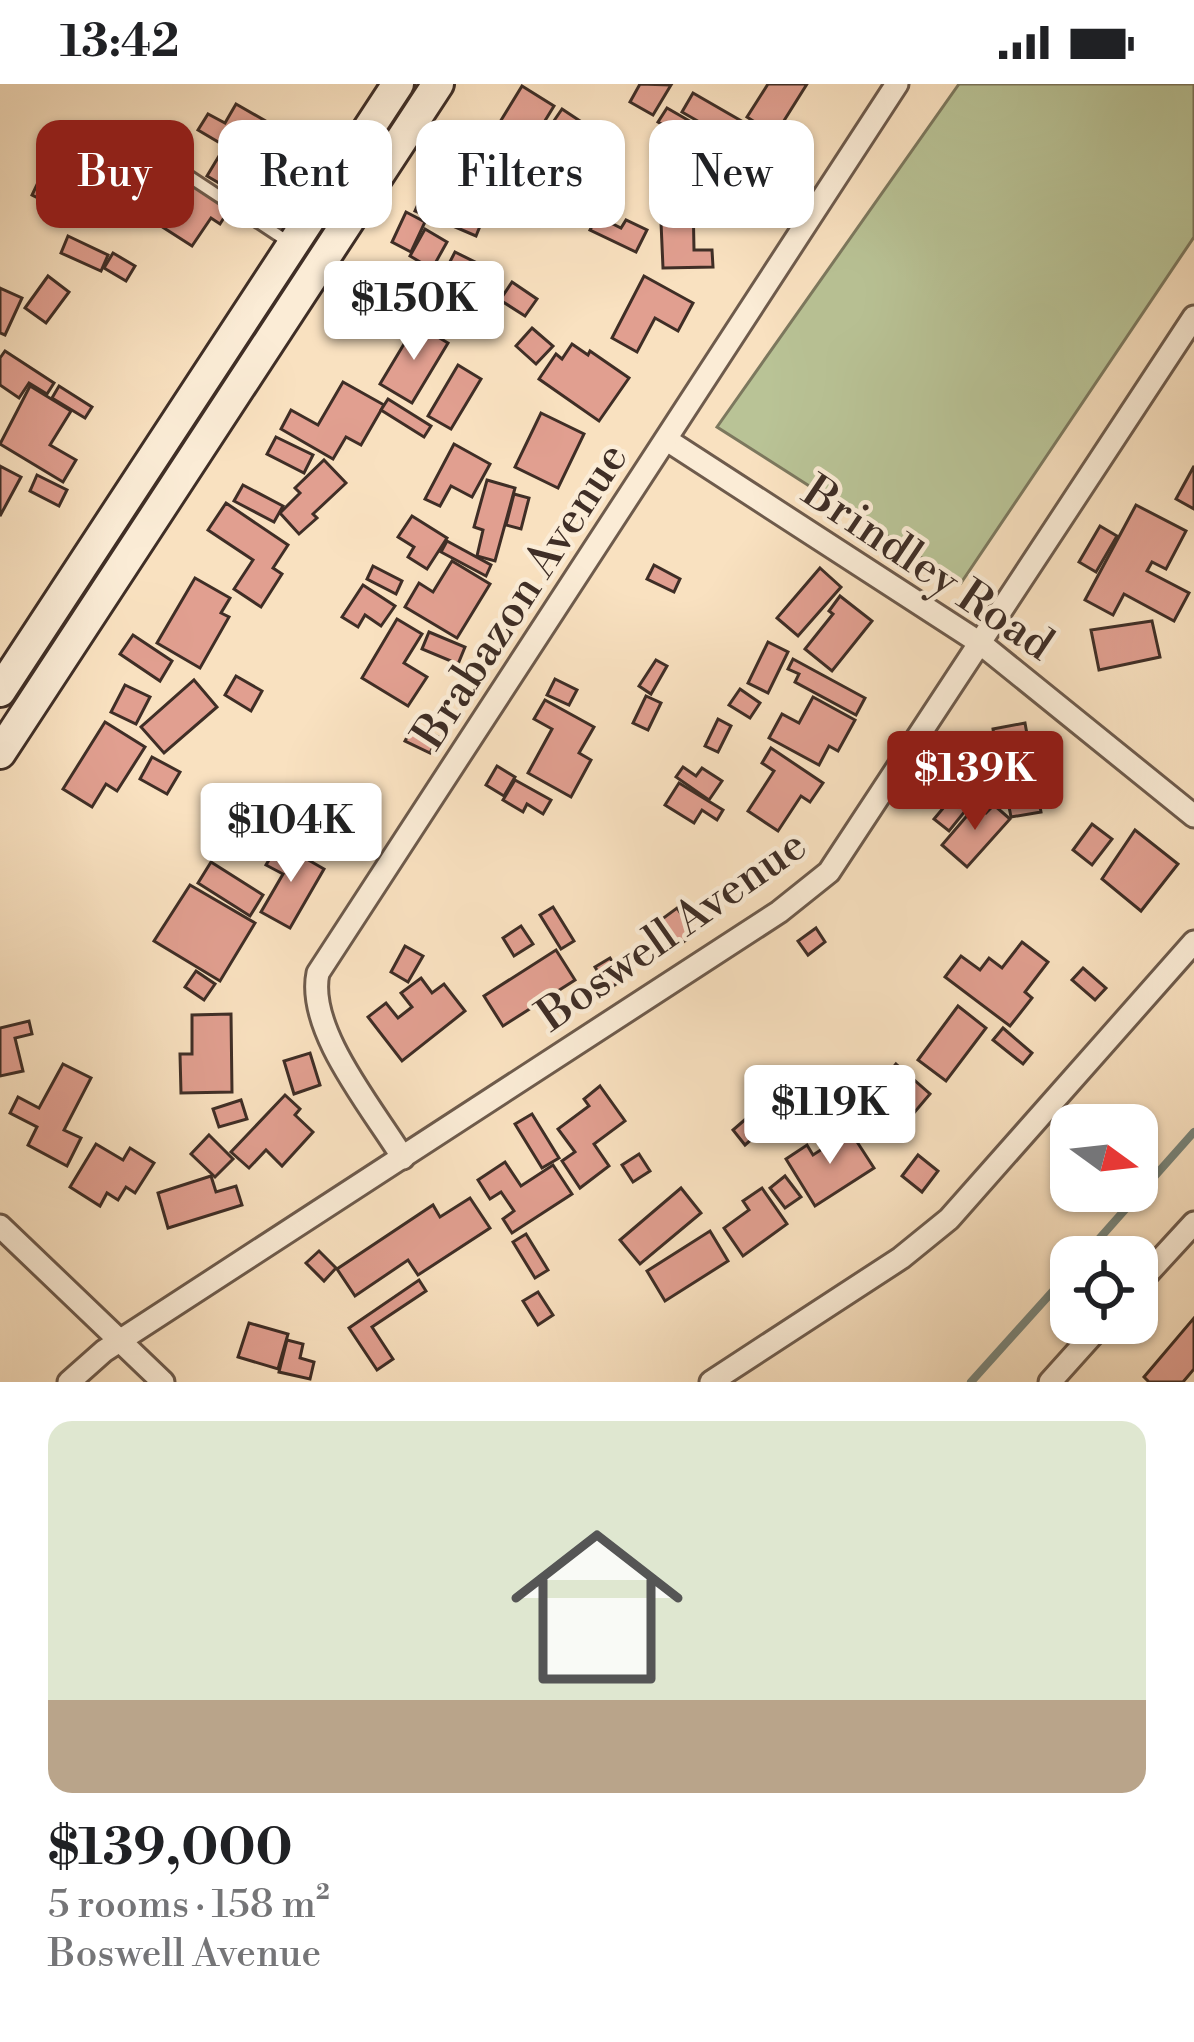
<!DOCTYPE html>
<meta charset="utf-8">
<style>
:root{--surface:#fff;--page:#f6f6f6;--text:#202124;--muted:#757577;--accent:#8f2418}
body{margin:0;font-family:"Libre Bodoni",serif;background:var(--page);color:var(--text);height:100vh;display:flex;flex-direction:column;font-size:45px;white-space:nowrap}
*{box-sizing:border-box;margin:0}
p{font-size:39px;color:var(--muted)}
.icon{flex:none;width:66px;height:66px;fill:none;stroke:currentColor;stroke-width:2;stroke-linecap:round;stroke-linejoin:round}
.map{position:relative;height:1298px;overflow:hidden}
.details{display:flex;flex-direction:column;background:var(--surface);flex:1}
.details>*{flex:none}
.top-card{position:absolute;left:36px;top:36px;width:1122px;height:108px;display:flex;gap:24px}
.needle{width:78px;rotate:105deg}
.controls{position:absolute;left:1050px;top:1020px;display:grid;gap:24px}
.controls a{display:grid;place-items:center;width:108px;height:108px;border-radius:24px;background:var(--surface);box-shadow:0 3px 9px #0004;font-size:60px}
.price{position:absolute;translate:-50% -102px;padding:0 27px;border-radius:12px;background:#fff;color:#222;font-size:39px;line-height:78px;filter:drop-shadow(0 3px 6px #0008)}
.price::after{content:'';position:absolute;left:50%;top:72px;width:36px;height:27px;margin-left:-18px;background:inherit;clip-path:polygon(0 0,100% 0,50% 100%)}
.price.selected{background:var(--accent);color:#fff}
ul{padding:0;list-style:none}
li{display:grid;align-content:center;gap:24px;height:636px;padding:0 48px}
li span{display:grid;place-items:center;height:372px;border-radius:24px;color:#555}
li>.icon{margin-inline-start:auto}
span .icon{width:216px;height:216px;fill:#fffc;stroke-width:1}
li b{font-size:51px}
.pill{padding:0 42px;border-radius:24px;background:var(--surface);box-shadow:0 3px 9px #0004;font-size:42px;line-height:108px}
.pill.selected{background:var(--accent);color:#fff}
.status{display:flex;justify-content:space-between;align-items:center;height:84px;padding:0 60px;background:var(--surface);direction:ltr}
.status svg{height:33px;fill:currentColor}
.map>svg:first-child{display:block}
.green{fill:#b9c396;stroke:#7c785e;stroke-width:3}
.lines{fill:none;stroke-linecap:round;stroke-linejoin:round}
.stream{stroke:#78847a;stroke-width:8}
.building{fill:#e19f90;stroke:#3f2e26;stroke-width:3}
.service-casing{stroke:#6e5b4c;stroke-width:16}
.minor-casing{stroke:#6e5b4c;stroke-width:27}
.secondary-casing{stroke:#3f2e26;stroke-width:36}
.service{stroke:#fbecd6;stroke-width:10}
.minor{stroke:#fbecd6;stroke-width:21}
.secondary{stroke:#fbecd6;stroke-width:30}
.labels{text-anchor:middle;stroke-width:9;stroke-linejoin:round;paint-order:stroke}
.street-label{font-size:45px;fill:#3f2e26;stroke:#fbecd6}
</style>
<div class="status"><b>13:42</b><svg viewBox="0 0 49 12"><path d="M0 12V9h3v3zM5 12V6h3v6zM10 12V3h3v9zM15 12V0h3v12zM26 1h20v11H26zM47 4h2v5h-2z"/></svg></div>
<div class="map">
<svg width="1194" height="1298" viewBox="0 0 1194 1298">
<rect width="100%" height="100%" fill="#f9e1c0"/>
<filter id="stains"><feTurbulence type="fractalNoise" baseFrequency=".00167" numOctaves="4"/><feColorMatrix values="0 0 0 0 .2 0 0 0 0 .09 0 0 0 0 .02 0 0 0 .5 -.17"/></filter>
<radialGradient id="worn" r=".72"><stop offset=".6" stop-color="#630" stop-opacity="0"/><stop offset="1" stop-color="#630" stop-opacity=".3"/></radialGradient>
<polygon class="green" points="959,0 1194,0 1194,153 961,499 717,343"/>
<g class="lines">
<g class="stream">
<polyline points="1083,1173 1194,1048"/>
<polyline points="971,1298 1071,1187"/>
</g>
</g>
<g class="building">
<polygon points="640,0 671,1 653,31 630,18"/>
<polygon points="768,0 807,0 775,51 747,33"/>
<polygon points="522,2 554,22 535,53 571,75 560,93 492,51"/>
<polygon points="693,9 788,64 779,79 770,74 758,95 744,87 725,120 686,98 715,47 682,28"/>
<polygon points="236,20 283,47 253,99 278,113 270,129 207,92 225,62 198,46 208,30 225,39"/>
<polygon points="667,24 700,43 691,58 658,38"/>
<polygon points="562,25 592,45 577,67 547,47"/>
<polygon points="476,54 521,83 514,93 470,64"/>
<polygon points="792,75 810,85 799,102 782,92"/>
<polygon points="595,79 608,88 585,123 571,113"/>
<polygon points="170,80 232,121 220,140 211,134 192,162 150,135 170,106 158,98"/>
<polygon points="476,82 526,104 515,131 489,120 476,152 434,134 447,105 463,112"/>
<polygon points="42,90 87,111 77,133 32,111"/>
<polygon points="424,107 441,115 432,134 415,127"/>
<polygon points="693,114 694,166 712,166 713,183 663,184 660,115"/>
<polygon points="406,128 425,138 411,168 392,158"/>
<polygon points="597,132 621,144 626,136 647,146 636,168 590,146"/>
<polygon points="425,145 447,158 432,185 410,172"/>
<polygon points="68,152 108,171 101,187 61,169"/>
<polygon points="455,168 495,188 480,219 461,210 445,243 413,227 429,194 439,199"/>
<polygon points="113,169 135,182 126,197 104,184"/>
<polygon points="48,192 69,208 46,239 25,224"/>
<polygon points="644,192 693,219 678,247 655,234 637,268 612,254"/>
<polygon points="512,198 537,215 525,232 500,216"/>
<polygon points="366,200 412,232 401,247 356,216"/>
<polygon points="0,204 22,214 5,251 0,249"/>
<polygon points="416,240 448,259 412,319 380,300"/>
<polygon points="532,244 553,262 536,280 516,262"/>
<polygon points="572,260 588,271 590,267 629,294 599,337 539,295 556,270 562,275"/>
<polygon points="5,267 54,299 47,310 29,299 19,314 0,301 0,274"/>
<polygon points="458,281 481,295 451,345 428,332"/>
<polygon points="343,298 384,321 361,361 346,353 333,375 281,345 291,326 318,341"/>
<polygon points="30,302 71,327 50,361 76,376 63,398 0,360"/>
<polygon points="59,302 92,323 85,334 52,314"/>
<polygon points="388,315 431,342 424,353 381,326"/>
<polygon points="541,329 584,350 558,404 515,383"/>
<polygon points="276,353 313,371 304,389 267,370"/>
<polygon points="454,360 490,380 472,413 451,402 440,422 425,415"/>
<polygon points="324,376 346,399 313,430 317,434 299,450 280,429 300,409 295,404"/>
<polygon points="0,382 21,393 0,432"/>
<polygon points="1194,382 1194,425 1176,415"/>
<polygon points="37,391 67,406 59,422 30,407"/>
<polygon points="487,396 515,404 495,477 477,472 483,446 474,443"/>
<polygon points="243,401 283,422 274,438 234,417"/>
<polygon points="514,410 529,414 521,445 506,441"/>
<polygon points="226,419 288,461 273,484 282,490 261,523 234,505 253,476 208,446"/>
<polygon points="1136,421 1186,447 1166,485 1152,478 1147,487 1189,509 1174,537 1124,510 1113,531 1085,516"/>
<polygon points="412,432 447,454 427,485 408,473 414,463 398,453"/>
<polygon points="1100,442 1117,452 1096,488 1079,478"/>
<polygon points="447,457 491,481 486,492 441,468"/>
<polygon points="452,477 490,500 457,554 405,523 419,499 433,508"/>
<polygon points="654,481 680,495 674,508 647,495"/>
<polygon points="373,482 402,497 396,510 367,495"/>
<polygon points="820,484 841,503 798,552 777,534"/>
<polygon points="195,494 230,514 221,529 229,533 200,584 157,559"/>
<polygon points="363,501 395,522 381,542 365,531 358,543 342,533"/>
<polygon points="840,512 872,537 832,587 805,565 833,530 829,527"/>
<polygon points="397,535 422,550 404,579 427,593 408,622 362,594"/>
<polygon points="1152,537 1160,573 1099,586 1091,546"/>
<polygon points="429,548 465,563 458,580 422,565"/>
<polygon points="133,551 172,577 160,597 120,570"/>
<polygon points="768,558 788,568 768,609 748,599"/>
<polygon points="793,575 865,614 856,631 795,598 799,590 788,585"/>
<polygon points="656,576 667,582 651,610 639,602"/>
<polygon points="236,592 262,607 251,627 225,611"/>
<polygon points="555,595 577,606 569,621 547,611"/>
<polygon points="194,596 217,623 164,669 141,643"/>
<polygon points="125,601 150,613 136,640 111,628"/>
<polygon points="740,605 760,619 750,634 729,621"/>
<polygon points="646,612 661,619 648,646 633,639"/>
<polygon points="813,613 855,636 838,667 829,662 819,681 769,654 782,630 799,639"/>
<polygon points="545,616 594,643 579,669 591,676 571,713 528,689 552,645 534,635"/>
<polygon points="718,635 731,642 718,668 705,662"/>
<polygon points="105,638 145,663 117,707 106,700 92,723 63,705"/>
<polygon points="1025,639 1041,728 1011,733 1003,691 988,694 982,663 995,660 993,645"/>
<polygon points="414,640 438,653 430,669 405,657"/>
<polygon points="771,664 823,699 810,718 801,712 778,747 748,727 774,687 762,679"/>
<polygon points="152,673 180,688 167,710 140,695"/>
<polygon points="497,682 515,693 504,712 486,701"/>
<polygon points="683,683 696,692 702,684 722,697 709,716 676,693"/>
<polygon points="515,696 551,716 543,730 527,720 523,728 503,716"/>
<polygon points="679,699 723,726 717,736 702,726 694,739 665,721"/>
<polygon points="960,704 974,716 949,747 934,735"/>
<polygon points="977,720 986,729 994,721 1010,735 967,783 942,761"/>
<polygon points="1092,740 1112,755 1092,781 1073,766"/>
<polygon points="1135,746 1178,780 1141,827 1102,795"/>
<polygon points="279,759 324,785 290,844 261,828 283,790 266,781"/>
<polygon points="211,778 263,811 250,832 198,799"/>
<polygon points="190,801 255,839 220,897 154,857"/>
<polygon points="553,823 574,857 561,865 540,831"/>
<polygon points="677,824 695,850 676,863 658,838"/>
<polygon points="521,842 533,860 514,872 503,854"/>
<polygon points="816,844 825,858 808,871 798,857"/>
<polygon points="1022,858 1048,878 1025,908 1032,914 1010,942 945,893 961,872 980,886 989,874 1002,884"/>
<polygon points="405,862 423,872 408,898 391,888"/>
<polygon points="556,866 575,896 503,942 484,912"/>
<polygon points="610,874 623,895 609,905 595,883"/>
<polygon points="1083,884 1106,904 1095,916 1072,896"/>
<polygon points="196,887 215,900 204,916 185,903"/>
<polygon points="421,894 432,909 444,900 465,927 402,977 368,933 386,919 398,934 412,923 401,909"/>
<polygon points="958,922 986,944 946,997 918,976"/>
<polygon points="231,930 232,1008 181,1009 180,970 192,970 192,931"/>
<polygon points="29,937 32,950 15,954 23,987 0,992 0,944"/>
<polygon points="1003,944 1032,969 1023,980 993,956"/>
<polygon points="310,969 320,1001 294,1010 284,977"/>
<polygon points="63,980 91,994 64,1046 81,1054 67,1082 28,1061 37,1043 10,1029 18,1013 39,1024"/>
<polygon points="896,980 930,1010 897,1049 863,1020"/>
<polygon points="600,1002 625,1037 594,1060 609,1082 580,1104 562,1077 575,1068 558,1045 589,1022 584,1015"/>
<polygon points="842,1010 862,1033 850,1043 830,1020"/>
<polygon points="285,1011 300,1025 295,1031 313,1048 282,1082 266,1066 249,1084 231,1068"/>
<polygon points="241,1016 247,1035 219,1043 213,1025"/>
<polygon points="532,1030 559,1074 542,1084 515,1040"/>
<polygon points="748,1033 760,1048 745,1061 733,1046"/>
<polygon points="850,1047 874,1084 815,1122 786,1075 807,1061 813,1071"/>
<polygon points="209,1051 233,1075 215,1093 191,1070"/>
<polygon points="96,1060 123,1076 130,1064 154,1079 135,1109 126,1103 118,1116 107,1109 100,1122 70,1103"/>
<polygon points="639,1070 650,1087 633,1098 622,1081"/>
<polygon points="918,1071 938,1087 922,1108 902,1092"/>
<polygon points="505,1078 521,1102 553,1081 572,1110 512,1149 503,1135 514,1127 501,1108 490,1115 478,1096"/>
<polygon points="211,1092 216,1108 236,1102 242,1121 168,1144 158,1109"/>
<polygon points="785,1092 801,1113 785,1124 770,1104"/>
<polygon points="681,1104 701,1129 640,1180 620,1156"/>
<polygon points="762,1104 787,1140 743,1172 724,1144 749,1126 743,1117"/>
<polygon points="470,1114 490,1144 418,1191 408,1176 355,1212 337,1185 433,1121 440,1133"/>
<polygon points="710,1147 728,1177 665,1217 647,1187"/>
<polygon points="526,1150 548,1186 535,1194 513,1158"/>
<polygon points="319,1167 336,1184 324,1197 306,1179"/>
<polygon points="419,1196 426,1207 372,1243 393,1275 377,1286 349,1244"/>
<polygon points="538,1208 553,1231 538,1241 523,1217"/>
<polygon points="1194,1234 1194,1285 1183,1298 1149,1298 1144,1293"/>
<polygon points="249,1239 288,1250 278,1285 238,1273"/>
<polygon points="287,1256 303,1260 300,1274 314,1278 310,1295 279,1288"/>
</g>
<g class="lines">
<g class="service-casing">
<polyline id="service" points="130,79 144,71 158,72 290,159"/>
</g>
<g class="minor-casing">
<g id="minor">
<polyline points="667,356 980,559 1194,732"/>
<path d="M403 1074C374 1026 306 946 318 889L897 0"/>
<polyline points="0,1142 163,1298"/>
<polyline points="1137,1201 1194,1139"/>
<polyline points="69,1298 104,1267 779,828 829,788 1194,233"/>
<polyline points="711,1298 901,1174 949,1135 1194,858"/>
<polyline points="1050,1298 1103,1239"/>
</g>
</g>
<g class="secondary-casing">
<g id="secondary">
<polyline points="0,607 398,0"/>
<polyline points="0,669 438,0"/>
</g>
</g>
<use href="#service" class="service"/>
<use href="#minor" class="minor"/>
<use href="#secondary" class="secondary"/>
</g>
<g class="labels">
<g class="street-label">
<text transform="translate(929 483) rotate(34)" y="16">Brindley Road</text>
<text transform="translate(519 511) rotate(-57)" y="16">Brabazon Avenue</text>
<text transform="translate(671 845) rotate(-35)" y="16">Boswell Avenue</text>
</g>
</g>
<rect width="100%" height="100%" filter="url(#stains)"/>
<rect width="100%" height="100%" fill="url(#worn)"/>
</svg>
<div class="controls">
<a><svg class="needle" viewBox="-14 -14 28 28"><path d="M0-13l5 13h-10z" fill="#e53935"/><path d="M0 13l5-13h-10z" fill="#757577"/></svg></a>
<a><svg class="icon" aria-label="locate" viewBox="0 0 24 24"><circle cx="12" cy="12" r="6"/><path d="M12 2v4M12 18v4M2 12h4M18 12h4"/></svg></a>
</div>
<b class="price" style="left:414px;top:279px">$150K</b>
<b class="price selected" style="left:975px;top:749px">$139K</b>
<b class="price" style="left:291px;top:801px">$104K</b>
<b class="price" style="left:830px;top:1083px">$119K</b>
<div class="top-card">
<a class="pill selected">Buy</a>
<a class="pill">Rent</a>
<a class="pill">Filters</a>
<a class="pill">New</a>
</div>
</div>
<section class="details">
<ul>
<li><span style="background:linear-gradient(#dfe7d0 75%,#b9a48a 0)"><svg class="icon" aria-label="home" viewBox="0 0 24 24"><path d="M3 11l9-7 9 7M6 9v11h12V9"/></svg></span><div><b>$139,000</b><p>5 rooms · 158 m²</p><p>Boswell Avenue</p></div></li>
</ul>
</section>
